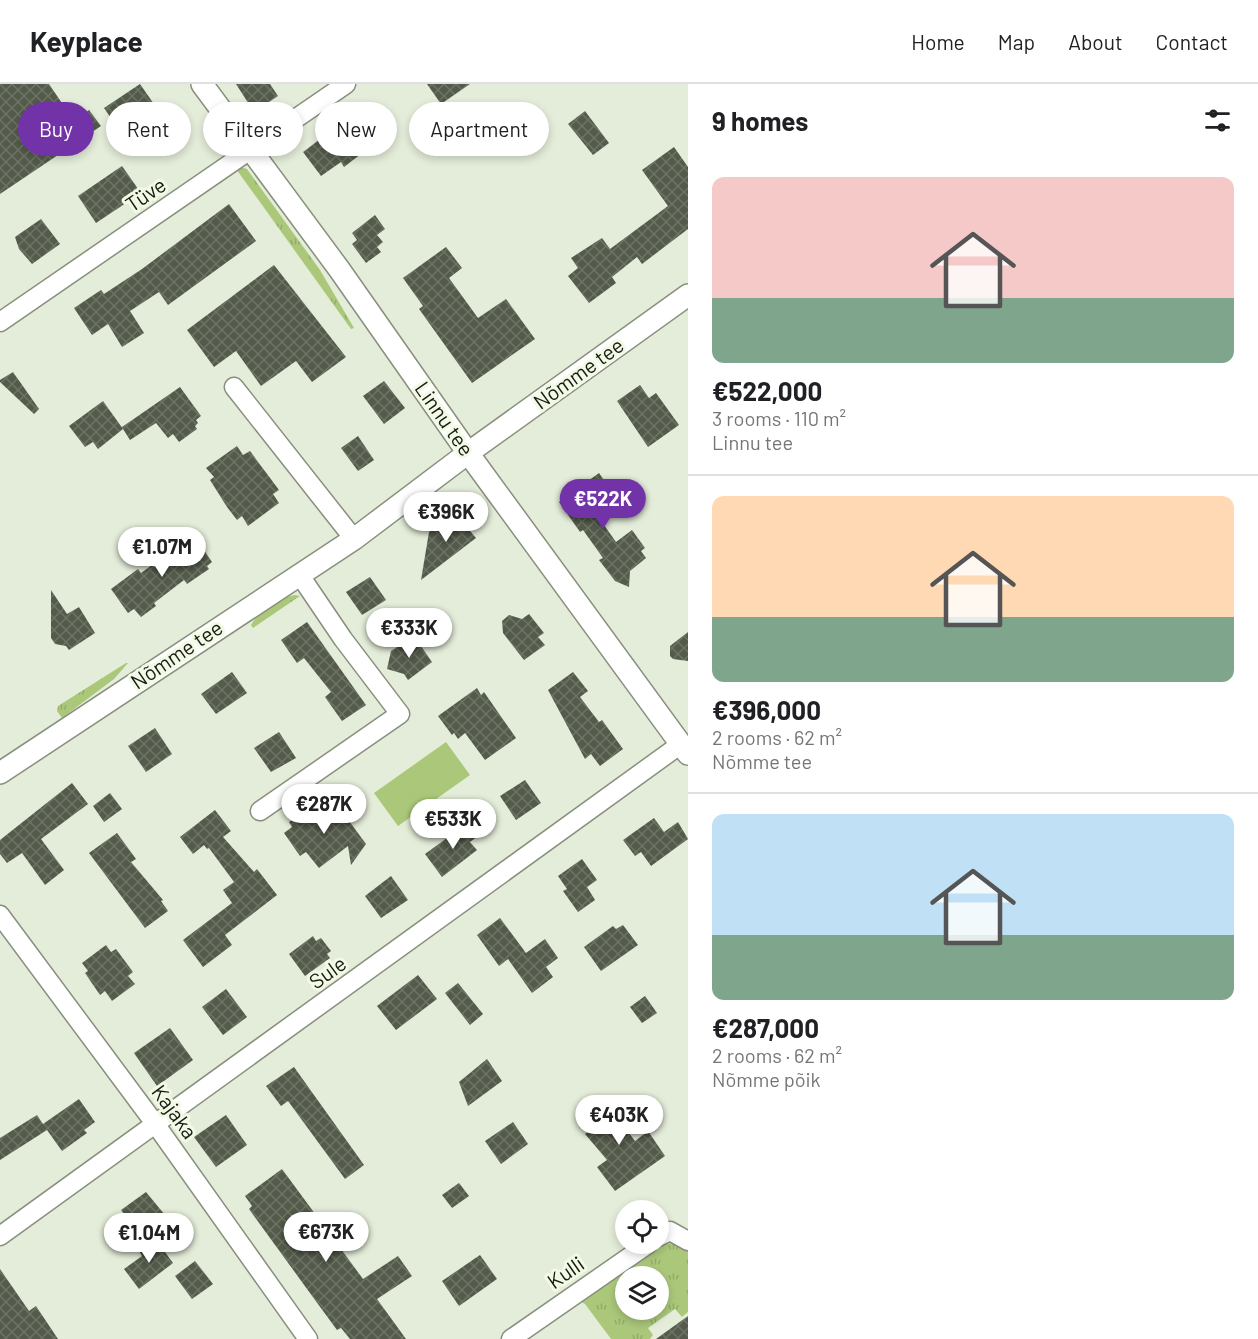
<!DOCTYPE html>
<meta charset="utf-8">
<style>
:root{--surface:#fff;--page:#f2f2f2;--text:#202124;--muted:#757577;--line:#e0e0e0;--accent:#7333a8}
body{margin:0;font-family:Barlow,sans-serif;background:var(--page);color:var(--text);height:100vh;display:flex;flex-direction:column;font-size:22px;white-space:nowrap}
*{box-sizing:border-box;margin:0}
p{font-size:20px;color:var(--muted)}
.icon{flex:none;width:33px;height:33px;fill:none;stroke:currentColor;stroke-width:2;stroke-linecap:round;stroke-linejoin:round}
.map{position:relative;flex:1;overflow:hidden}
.side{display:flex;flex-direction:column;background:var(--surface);width:570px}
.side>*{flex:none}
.hud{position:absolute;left:18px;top:18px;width:570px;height:54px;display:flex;gap:12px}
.buttons{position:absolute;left:615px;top:1116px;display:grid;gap:12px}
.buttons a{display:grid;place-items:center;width:54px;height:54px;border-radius:50%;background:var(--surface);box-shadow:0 3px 9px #0003;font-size:30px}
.price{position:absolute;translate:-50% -51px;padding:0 14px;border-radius:21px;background:#fff;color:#222;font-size:20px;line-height:39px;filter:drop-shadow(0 2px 3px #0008)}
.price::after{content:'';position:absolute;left:50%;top:36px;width:18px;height:14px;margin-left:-9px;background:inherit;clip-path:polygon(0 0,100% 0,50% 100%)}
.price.current{background:var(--accent);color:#fff}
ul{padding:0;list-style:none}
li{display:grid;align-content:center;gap:12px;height:318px;padding:0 24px}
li+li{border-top:2px solid var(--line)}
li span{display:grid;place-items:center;height:186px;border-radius:12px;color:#555}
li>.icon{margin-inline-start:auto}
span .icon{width:108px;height:108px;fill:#fffc;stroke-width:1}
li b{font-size:26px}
h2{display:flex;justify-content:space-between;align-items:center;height:72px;padding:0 24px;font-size:26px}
.chip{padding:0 21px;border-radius:27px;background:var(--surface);box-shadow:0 3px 9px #0003;font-size:21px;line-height:54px}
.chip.current{background:var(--accent);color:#fff}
header{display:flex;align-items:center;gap:36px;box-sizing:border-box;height:84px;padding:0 30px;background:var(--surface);border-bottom:2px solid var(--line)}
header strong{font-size:28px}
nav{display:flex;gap:33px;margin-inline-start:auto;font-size:21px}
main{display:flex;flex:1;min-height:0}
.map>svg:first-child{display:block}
.grass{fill:url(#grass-tufts);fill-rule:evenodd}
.pitch{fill:#abc87a}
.building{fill:url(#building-cross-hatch)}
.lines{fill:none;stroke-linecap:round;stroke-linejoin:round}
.minor-casing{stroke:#888f7d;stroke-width:21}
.tertiary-casing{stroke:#888f7d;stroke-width:24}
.minor{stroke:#fff;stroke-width:18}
.tertiary{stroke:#fff;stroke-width:21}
.labels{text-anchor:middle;stroke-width:6;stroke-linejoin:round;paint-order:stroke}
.street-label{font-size:21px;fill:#171a13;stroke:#f2fae6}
</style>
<header>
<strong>Keyplace</strong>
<nav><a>Home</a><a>Map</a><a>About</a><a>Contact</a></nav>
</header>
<main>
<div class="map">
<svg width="688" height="1255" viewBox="0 0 688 1255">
<defs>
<pattern id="grass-tufts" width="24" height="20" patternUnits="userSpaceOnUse" patternTransform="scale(1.5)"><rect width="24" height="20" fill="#abc87a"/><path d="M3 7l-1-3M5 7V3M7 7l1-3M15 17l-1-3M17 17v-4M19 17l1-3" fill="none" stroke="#92ab69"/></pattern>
<pattern id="building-cross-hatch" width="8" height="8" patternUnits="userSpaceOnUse" patternTransform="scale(1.5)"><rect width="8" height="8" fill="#545b4a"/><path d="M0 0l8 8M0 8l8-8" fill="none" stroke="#6d7366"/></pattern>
</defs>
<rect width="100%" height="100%" fill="#e4edd9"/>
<g class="grass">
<polygon points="234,82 247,85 320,186 354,244 351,245"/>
<path d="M295 511 300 512 253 544 251 541C258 528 280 513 295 511Z"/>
<polygon points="126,579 128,579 114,595 62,634 57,627 58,622"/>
<path d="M673 1159 688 1167V1228L682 1233 675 1225 648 1244 653 1251 650 1255H611L585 1220 580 1217 654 1163ZM626 1192H658V1226H626Z"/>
</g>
<polygon class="pitch" points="446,658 470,691 398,742 374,709"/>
<g class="building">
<polygon points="0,0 49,0 74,37 89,26 101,42 0,110"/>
<polygon points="140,0 172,46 152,61 139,43 124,53 104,24"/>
<polygon points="236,0 270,0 278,12 254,28"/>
<polygon points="427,0 470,0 441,20"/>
<polygon points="360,25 378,51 358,66 361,70 344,83 341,78 321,92 303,68"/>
<polygon points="585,27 609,59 593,71 568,40"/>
<polygon points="674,63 688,83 688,145 642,180 637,173 612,193 616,199 589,219 568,192 578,184 571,174 602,154 610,165 668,122 642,86"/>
<polygon points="122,82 141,109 96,139 78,112"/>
<polygon points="229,120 256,157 168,221 159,208 130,227 144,249 122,263 108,240 92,251 74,224 101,206 104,210 142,185"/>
<polygon points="375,131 385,145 377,151 383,158 377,163 381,168 366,179 352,160 357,156 352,149"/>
<polygon points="41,135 60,160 32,180 19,165 15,153"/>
<polygon points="446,163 462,184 449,194 478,234 506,215 535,255 472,299 419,225 423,222 403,194"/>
<polygon points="274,181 346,273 312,298 296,277 261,302 236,267 214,283 187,246"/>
<polygon points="13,288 39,325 34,330 0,298 0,296"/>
<polygon points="384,297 405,324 384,340 363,312"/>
<polygon points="640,301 649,314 656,309 679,341 648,363 617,317"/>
<polygon points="180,303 201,332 196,336 198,339 195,342 197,345 179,358 173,350 168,354 156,339 130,356 123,345 98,365 93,358 85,363 69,342 103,317 123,345 122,343"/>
<polygon points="358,352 374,376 358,387 341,364"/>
<polygon points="237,362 243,371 250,367 279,406 273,410 279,419 248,442 242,432 237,436 227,423 210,396 214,393 206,384"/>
<polygon points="599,389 613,409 592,424 616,458 632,446 645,464 641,467 646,474 630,487 629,503 615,497 599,476 603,474 583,446 580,448 559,418"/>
<polygon points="455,429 476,454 421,496 429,448"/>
<polygon points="196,454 212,478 207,482 209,485 187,500 184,496 154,519 156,522 141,533 134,525 128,529 111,505 138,485 141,489 152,481 154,483"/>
<polygon points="370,493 386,516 362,531 346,508"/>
<polygon points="51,506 67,530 79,523 95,549 69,566 66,562 55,560 51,554"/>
<polygon points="529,530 544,549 538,553 545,561 524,576 503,549 502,537 509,531 522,535"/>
<polygon points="307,538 366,621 342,637 325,613 331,608 304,574 297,579 281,556"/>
<polygon points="688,548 688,577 673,575 670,572 670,562"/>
<polygon points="414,552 432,578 408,596 404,590 387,585 391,567"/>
<polygon points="232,588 247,609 216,630 201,610"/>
<polygon points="573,588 588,607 580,613 599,638 602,636 623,665 600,682 591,670 585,675 548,606"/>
<polygon points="477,604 481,611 484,608 516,654 485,676 465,649 458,655 454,649 452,651 438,632"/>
<polygon points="155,644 172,670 146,688 128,662"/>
<polygon points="279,648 296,674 271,688 254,664"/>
<polygon points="525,696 541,719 516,736 500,712"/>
<polygon points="72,699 88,720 41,755 64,786 45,801 22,769 7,779 0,770 0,756"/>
<polygon points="110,709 122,725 104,738 93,722"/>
<polygon points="329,718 344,738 341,726 366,760 351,781 348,762 319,784 306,768 300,772 284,749 292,743 289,738 305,728 307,732"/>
<polygon points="215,726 231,747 223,753 254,788 257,785 277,811 225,851 232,861 203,883 183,856 232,819 223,806 234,798 209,764 207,765 204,761 193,770 180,753"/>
<polygon points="654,734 664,748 678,738 688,755 651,782 641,768 635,772 623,756"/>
<polygon points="469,738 478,752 470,758 477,766 442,793 425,770"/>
<polygon points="117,749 136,775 131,778 163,816 161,817 168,827 145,844 89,769"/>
<polygon points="582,775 597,796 587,803 595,816 578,828 563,807 567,805 558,792"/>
<polygon points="391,792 408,816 381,834 365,812"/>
<polygon points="500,834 526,869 545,855 558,874 546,883 553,893 532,909 508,875 499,882 477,851"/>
<polygon points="623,841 638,861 601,887 584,863 613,842 616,845"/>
<polygon points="313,852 316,857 321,854 331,867 327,870 330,874 305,892 289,870"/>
<polygon points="106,861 111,868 116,865 133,888 128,892 135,900 112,917 105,907 100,911 85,889 88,887 82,879"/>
<polygon points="418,891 437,915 396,946 377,922"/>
<polygon points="458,899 483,930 470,941 445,909"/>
<polygon points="226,905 247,933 223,951 202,923"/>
<polygon points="645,912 657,929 642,939 630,923"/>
<polygon points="170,944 193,976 157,1002 134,969"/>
<polygon points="487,975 502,997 468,1022 459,998"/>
<polygon points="294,983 364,1081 345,1095 288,1017 281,1022 266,1002"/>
<polygon points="602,1013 635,1057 648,1047 665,1072 615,1107 597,1083 607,1076 585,1050 592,1045 579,1029"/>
<polygon points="79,1015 95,1038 84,1046 87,1049 62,1067 47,1046 0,1076 0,1054 37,1031 43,1040"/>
<polygon points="226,1031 247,1061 216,1083 194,1053"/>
<polygon points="513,1038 528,1060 501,1080 485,1057"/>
<polygon points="282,1085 363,1195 398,1172 412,1192 377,1215 406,1255 350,1255 341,1244 337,1246 315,1216 249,1125 252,1122 245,1112"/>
<polygon points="459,1099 469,1112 452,1124 442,1111"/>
<polygon points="146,1108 165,1131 140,1150 121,1126"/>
<polygon points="154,1153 173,1179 139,1205 124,1185 142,1172 138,1165"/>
<polygon points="480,1171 497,1195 459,1222 442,1197"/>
<polygon points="195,1177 213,1200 192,1215 175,1192"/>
<polygon points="0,1185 29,1227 36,1222 58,1255 0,1255"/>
<polygon points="688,1232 688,1255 656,1255"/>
</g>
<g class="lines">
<g class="minor-casing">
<g id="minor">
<polyline points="0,238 346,0"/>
<polyline points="234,303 354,455"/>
<polyline points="260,727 400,630 343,555 299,490"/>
<polyline points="0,831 156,1041 308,1255"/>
<polyline points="0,1152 681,660"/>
<polyline points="658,1153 670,1147 688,1157"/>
<polyline points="511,1255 648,1160"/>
</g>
</g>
<g class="tertiary-casing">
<g id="tertiary">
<polyline points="202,0 339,185 468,369 688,670"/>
<polyline points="0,689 354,455 468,369 688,211"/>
</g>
</g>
<use href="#minor" class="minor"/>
<use href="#tertiary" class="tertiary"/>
</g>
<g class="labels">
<g class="street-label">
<text transform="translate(146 111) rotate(-34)" y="7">Tüve</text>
<text transform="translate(579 290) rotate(-36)" y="7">Nõmme tee</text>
<text transform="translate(444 335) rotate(55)" y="7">Linnu tee</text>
<text transform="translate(177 571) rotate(-34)" y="7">Nõmme tee</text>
<text transform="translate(328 889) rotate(-36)" y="7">Sule</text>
<text transform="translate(174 1028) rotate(54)" y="7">Kajaka</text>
<text transform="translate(566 1189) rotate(-35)" y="7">Kulli</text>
</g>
</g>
</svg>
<div class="buttons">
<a><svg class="icon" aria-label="locate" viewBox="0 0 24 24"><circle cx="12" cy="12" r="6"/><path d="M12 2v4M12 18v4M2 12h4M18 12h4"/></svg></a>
<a><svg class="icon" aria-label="layers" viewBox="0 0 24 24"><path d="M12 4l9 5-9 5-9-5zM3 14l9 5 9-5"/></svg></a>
</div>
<b class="price current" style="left:603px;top:446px">€522K</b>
<b class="price" style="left:446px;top:459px">€396K</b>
<b class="price" style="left:162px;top:494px">€1.07M</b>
<b class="price" style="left:409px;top:575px">€333K</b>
<b class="price" style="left:324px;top:751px">€287K</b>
<b class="price" style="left:453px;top:766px">€533K</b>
<b class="price" style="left:619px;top:1062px">€403K</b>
<b class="price" style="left:326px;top:1179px">€673K</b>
<b class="price" style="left:149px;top:1180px">€1.04M</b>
<div class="hud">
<a class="chip current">Buy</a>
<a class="chip">Rent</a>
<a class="chip">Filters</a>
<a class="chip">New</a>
<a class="chip">Apartment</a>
</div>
</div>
<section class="side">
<h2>9 homes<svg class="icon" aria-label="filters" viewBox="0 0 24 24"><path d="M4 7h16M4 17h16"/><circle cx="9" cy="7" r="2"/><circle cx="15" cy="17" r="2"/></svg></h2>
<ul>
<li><span style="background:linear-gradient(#f6c9c9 65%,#7fa58c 0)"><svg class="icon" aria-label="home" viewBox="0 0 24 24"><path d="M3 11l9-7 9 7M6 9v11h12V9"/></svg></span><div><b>€522,000</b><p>3 rooms · 110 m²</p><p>Linnu tee</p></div></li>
<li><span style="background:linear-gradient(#ffd9b3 65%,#7fa58c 0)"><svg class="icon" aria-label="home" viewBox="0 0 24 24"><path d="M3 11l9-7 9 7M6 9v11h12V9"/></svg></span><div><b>€396,000</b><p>2 rooms · 62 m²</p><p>Nõmme tee</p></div></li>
<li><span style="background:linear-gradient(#bfe0f5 65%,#7fa58c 0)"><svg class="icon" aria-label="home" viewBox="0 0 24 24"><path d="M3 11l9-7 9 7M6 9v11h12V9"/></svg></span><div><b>€287,000</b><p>2 rooms · 62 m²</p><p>Nõmme põik</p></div></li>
</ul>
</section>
</main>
